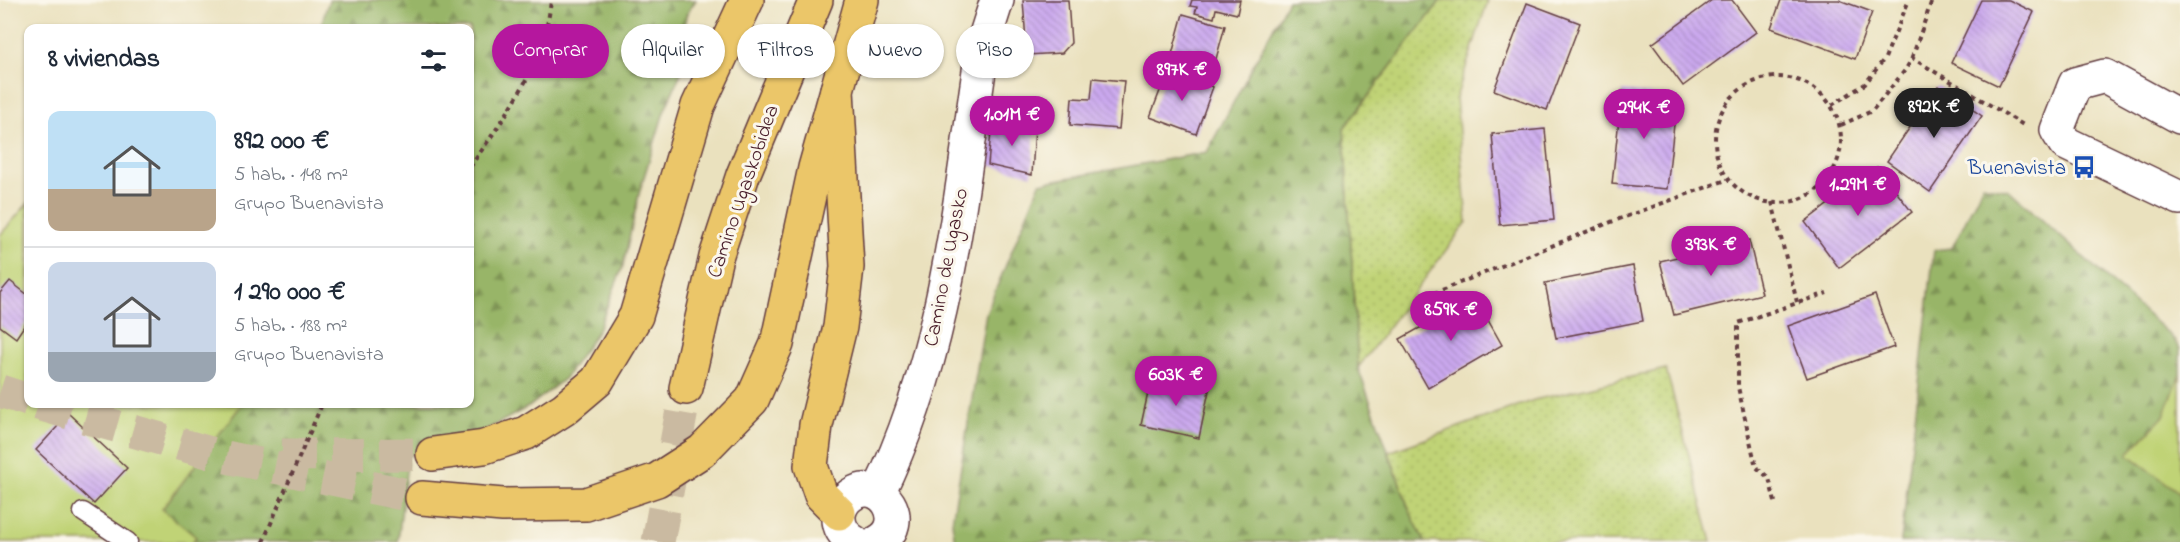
<!DOCTYPE html>
<html lang="es">
<meta charset="utf-8">
<style>
:root{--surface:#fff;--page:#f6f6f7;--text:#1f2937;--muted:#747a83;--line:#e0e1e3;--accent:#b5179e}
body{margin:0;font-family:"Indie Flower",sans-serif;background:var(--page);color:var(--text);height:100vh;display:flex;flex-direction:column;font-size:22px;white-space:nowrap}
*{box-sizing:border-box;margin:0}
p{font-size:20px;color:var(--muted)}
.icon{flex:none;width:33px;height:33px;fill:none;stroke:currentColor;stroke-width:2;stroke-linecap:round;stroke-linejoin:round}
.map{position:relative;flex:1;overflow:hidden}
.sheet{position:absolute;left:24px;top:24px;width:450px;height:384px;display:flex;flex-direction:column;background:var(--surface);border-radius:12px;box-shadow:0 2px 4px #0004}
.sheet>*{flex:none}
.banner{position:absolute;left:492px;top:24px;width:570px;height:54px;display:flex;gap:12px}
.price{position:absolute;translate:-50% -51px;padding:0 14px;border-radius:21px;background:var(--accent);color:#fff;font-size:20px;line-height:39px;filter:drop-shadow(0 2px 3px #0008)}
.price::after{content:'';position:absolute;left:50%;top:36px;width:18px;height:14px;margin-left:-9px;background:inherit;clip-path:polygon(0 0,100% 0,50% 100%)}
.price.on{background:#222;color:#fff}
ul{padding:0;list-style:none}
li{display:flex;align-items:center;gap:18px;height:150px;padding:0 24px}
li+li{border-top:2px solid var(--line)}
li span{display:grid;place-items:center;flex:none;width:168px;height:120px;border-radius:12px;color:#555}
li>.icon{margin-inline-start:auto}
span .icon{width:72px;height:72px;fill:#fffc;stroke-width:1}
li b{font-size:26px}
h2{display:flex;justify-content:space-between;align-items:center;height:72px;padding:0 24px;font-size:26px}
.pill{padding:0 21px;border-radius:27px;background:var(--surface);box-shadow:0 2px 4px #0004;font-size:21px;line-height:54px}
.pill.on{background:var(--accent);color:#fff}
.map>svg:first-child{display:block}
.grass{fill:url(#grass-dots);stroke:#857950;stroke-width:1.5}
.forest{fill:url(#forest-firs);stroke:#716a49;stroke-width:1.5}
.garden{fill:#c0d376;stroke:#857950;stroke-width:1.5}
.building{fill:url(#building-back-hatch)}
.lines{fill:none;stroke-linecap:round;stroke-linejoin:round}
.highway-tunnel{stroke:#cabaa1;stroke-width:33;stroke-dasharray:33 16;stroke-linecap:butt}
.lane-casing{stroke:#623c41;stroke-width:21}
.street-casing{stroke:#623c41;stroke-width:36}
.primary-casing{stroke:#623c41;stroke-width:36}
.highway-casing{stroke:#623c41;stroke-width:36}
.path{stroke:#623c41;stroke-width:4;stroke-dasharray:4.5 4.5;stroke-linecap:butt}
.lane{stroke:#fff;stroke-width:18}
.street{stroke:#fff;stroke-width:33}
.primary{stroke:#ebc669;stroke-width:33}
.highway{stroke:#ebc669;stroke-width:33}
.labels{text-anchor:middle;stroke-width:6;stroke-linejoin:round;paint-order:stroke}
.transit-label{font-size:21px;fill:#164399;stroke:#fbf7ec;text-anchor:end}
.street-label{font-size:21px;fill:#4a1f2b;stroke:#fbf7ec}
</style>
<div class="map">
<svg width="2180" height="542" viewBox="0 0 2180 542">
<defs>
<pattern id="grass-dots" width="8" height="8" patternUnits="userSpaceOnUse" patternTransform="scale(1.5)"><rect width="8" height="8" fill="#c0d376"/><path d="M2 2h.1M6 6h.1" fill="none" stroke="#a6b566" stroke-width="1.8" stroke-linecap="round"/></pattern>
<pattern id="forest-firs" width="22" height="20" patternUnits="userSpaceOnUse" patternTransform="scale(1.5)"><rect width="22" height="20" fill="#98b567"/><path d="M5 1l3.5 6h-7zM16 11l3.5 6h-7z" fill="#7e9355"/></pattern>
<pattern id="building-back-hatch" width="6" height="6" patternUnits="userSpaceOnUse" patternTransform="scale(1.5)"><rect width="6" height="6" fill="#cba9ef"/><path d="M-1 5l2 2M0 0l6 6M5-1l2 2" fill="none" stroke="#a789c2"/></pattern>
</defs>
<rect width="100%" height="100%" fill="#fbf7ec"/>
<filter id="ink" filterUnits="userSpaceOnUse"><feTurbulence type="fractalNoise" baseFrequency=".0167" numOctaves="2"/><feDisplacementMap in="SourceGraphic" scale="12" xChannelSelector="R" yChannelSelector="G"/><feConvolveMatrix kernelMatrix="1 2 1 2 8 2 1 2 1" color-interpolation-filters="sRGB"/></filter>
<filter id="wash" filterUnits="userSpaceOnUse"><feTurbulence type="fractalNoise" baseFrequency=".008" numOctaves="4" result="noise"/><feDisplacementMap in="SourceGraphic" scale="24" xChannelSelector="R" yChannelSelector="G"/><feGaussianBlur stdDeviation="1.35" result="paint"/><feColorMatrix in="noise" values="0 0 0 0 0 0 0 0 0 0 0 0 0 0 0 0 0 1.4 0 .05"/><feComposite in="paint" operator="in"/></filter>
<g filter="url(#wash)">
<rect width="100%" height="100%" fill="#eae1be"/>
<g class="grass">
<polygon points="1441,0 1488,0 1456,98 1467,222 1358,368 1344,128"/>
<polygon points="1666,369 1712,542 1425,542 1410,512 1389,452 1534,400"/>
</g>
<g class="forest">
<polygon points="329,0 696,0 686,15 683,68 664,112 640,190 623,266 597,332 565,378 530,406 484,431 436,452 408,455 398,542 192,542 196,538 162,509 242,404 470,404 470,28 320,28"/>
<polygon points="1288,0 1441,0 1344,128 1358,368 1410,512 1425,542 955,542 952,522 986,313 1040,183 1207,152"/>
<polygon points="1983,185 2009,190 2171,336 2180,349 2180,375 2164,416 2128,454 2180,493 2180,542 1901,542 1934,250 1952,248"/>
</g>
<g class="garden">
<polygon points="28,203 28,404 242,404 162,509 196,537 192,542 0,542 0,235"/>
<polygon points="2180,375 2180,493 2128,454 2164,416"/>
</g>
<g id="blocks">
<g class="building">
<polygon points="1023,0 1068,0 1071,43 1062,53 1027,55"/>
<polygon points="1192,0 1240,0 1237,14 1216,9 1214,18 1195,13 1197,7 1190,6"/>
<polygon points="1712,0 1732,0 1756,32 1683,86 1652,44"/>
<polygon points="1781,0 1839,0 1872,12 1855,59 1771,28"/>
<polygon points="1981,0 2009,0 2034,12 1999,86 1951,63"/>
<polygon points="1527,3 1580,23 1547,110 1494,90"/>
<polygon points="1183,14 1225,26 1213,70 1171,58"/>
<polygon points="1168,70 1213,87 1196,134 1150,117"/>
<polygon points="1093,78 1124,81 1119,129 1070,125 1072,98 1091,99"/>
<polygon points="1938,86 1982,116 1930,192 1887,161"/>
<polygon points="1622,91 1677,97 1667,189 1612,184"/>
<polygon points="992,120 1035,127 1032,175 988,165"/>
<polygon points="1545,129 1554,220 1500,225 1492,134"/>
<polygon points="1877,167 1912,212 1839,268 1805,222"/>
<polygon points="1749,240 1762,294 1674,315 1660,261"/>
<polygon points="1633,266 1643,321 1556,338 1545,283"/>
<polygon points="10,281 28,295 28,320 16,338 0,326 0,293"/>
<polygon points="1875,295 1894,347 1807,378 1788,326"/>
<polygon points="1475,297 1502,345 1428,388 1400,339"/>
<polygon points="1172,378 1210,386 1199,438 1141,425 1151,379 1170,383"/>
<polygon points="69,414 127,468 94,504 36,450"/>
</g>
</g>
</g>
<g filter="url(#ink)">
<use href="#blocks" fill-opacity="0" stroke="#623c41" stroke-width="1.5"/>
<g class="lines">
<g class="highway-tunnel">
<polyline points="0,391 28,400"/>
<polyline points="38,404 221,456 422,498"/>
<polyline points="282,455 433,454"/>
<polyline points="658,542 686,388"/>
</g>
<g class="lane-casing">
<polyline id="lane" points="83,512 128,542"/>
</g>
<g class="street-casing">
<g id="street">
<polyline points="2180,117 2105,76 2075,84 2057,130 2065,143 2180,198"/>
<path d="M878 493C947 354 960 195 983 44L997 0"/>
<path d="M854 542C844 536 838 527 839 515 840 507 844 500 851 495 882 474 912 524 878 542"/>
</g>
</g>
<g class="primary-casing">
<polyline id="primary" points="839,513 821,495 811,466 816,425 840,327 847,267 837,90 862,0"/>
</g>
<g class="highway-casing">
<g id="highway">
<polyline points="686,388 716,257 743,175 816,0"/>
<polyline points="433,454 484,447 526,433 564,409 597,381 636,316 698,106 747,0"/>
<polyline points="422,498 503,505 586,504 657,480 702,451 752,400 777,344 815,168 837,90"/>
</g>
</g>
<g class="path">
<polyline points="1912,58 1932,0"/>
<circle cx="1778" cy="140" r="63"/>
<polyline points="1832,105 1865,84 1885,58 1909,0"/>
<polyline points="1841,125 1872,111 1906,69 1912,58 2025,126"/>
<path d="M470 167C506 115 545 65 551 0"/>
<polyline points="1772,202 1797,302"/>
<polyline points="1417,300 1611,222 1729,179"/>
<polyline points="1775,502 1769,478 1756,467 1738,387 1738,323 1827,293"/>
<polyline points="263,542 322,404"/>
</g>
<use href="#lane" class="lane"/>
<use href="#street" class="street"/>
<use href="#primary" class="primary"/>
<use href="#highway" class="highway"/>
</g>
</g>
<defs>
<g id="bus-bare" transform="scale(1.8)"><path d="M-5-6H5V4H4V6H2V4H-2V6H-4V4H-5ZM-3.5-4V0h7V-4ZM-3.5 1.2v1.5H-2V1.2ZM2 1.2v1.5H3.5V1.2Z" fill="#1a4fb4" stroke="#fbf7ec" stroke-width="2.5" paint-order="stroke"/></g>
</defs>
<g fill-rule="evenodd">
<use href="#bus-bare" x="2084" y="167"/>
</g>
<g class="labels">
<g class="transit-label">
<text x="2066" y="174">Buenavista</text>
</g>
<g class="street-label">
<text transform="translate(742 191) rotate(-71)" y="7">Camino Ugaskobidea</text>
<text transform="translate(945 267) rotate(-79)" y="7">Camino de Ugasko</text>
</g>
</g>
</svg>
<b class="price" style="left:1182px;top:102px">897K €</b>
<b class="price on" style="left:1934px;top:139px">892K €</b>
<b class="price" style="left:1644px;top:140px">294K €</b>
<b class="price" style="left:1012px;top:147px">1.01M €</b>
<b class="price" style="left:1858px;top:217px">1.29M €</b>
<b class="price" style="left:1711px;top:277px">393K €</b>
<b class="price" style="left:1451px;top:342px">859K €</b>
<b class="price" style="left:1176px;top:407px">603K €</b>
<div class="banner">
<a class="pill on">Comprar</a>
<a class="pill">Alquilar</a>
<a class="pill">Filtros</a>
<a class="pill">Nuevo</a>
<a class="pill">Piso</a>
</div>
<section class="sheet">
<h2>8 viviendas<svg class="icon" aria-label="filters" viewBox="0 0 24 24"><path d="M4 7h16M4 17h16"/><circle cx="9" cy="7" r="2"/><circle cx="15" cy="17" r="2"/></svg></h2>
<ul>
<li><span style="background:linear-gradient(#bfe0f5 65%,#b9a48a 0)"><svg class="icon" aria-label="home" viewBox="0 0 24 24"><path d="M3 11l9-7 9 7M6 9v11h12V9"/></svg></span><div><b>892 000 €</b><p>5 hab. · 148 m²</p><p>Grupo Buenavista</p></div></li>
<li><span style="background:linear-gradient(#c9d6e8 75%,#9aa5b1 0)"><svg class="icon" aria-label="home" viewBox="0 0 24 24"><path d="M3 11l9-7 9 7M6 9v11h12V9"/></svg></span><div><b>1 290 000 €</b><p>5 hab. · 188 m²</p><p>Grupo Buenavista</p></div></li>
</ul>
</section>
</div>
